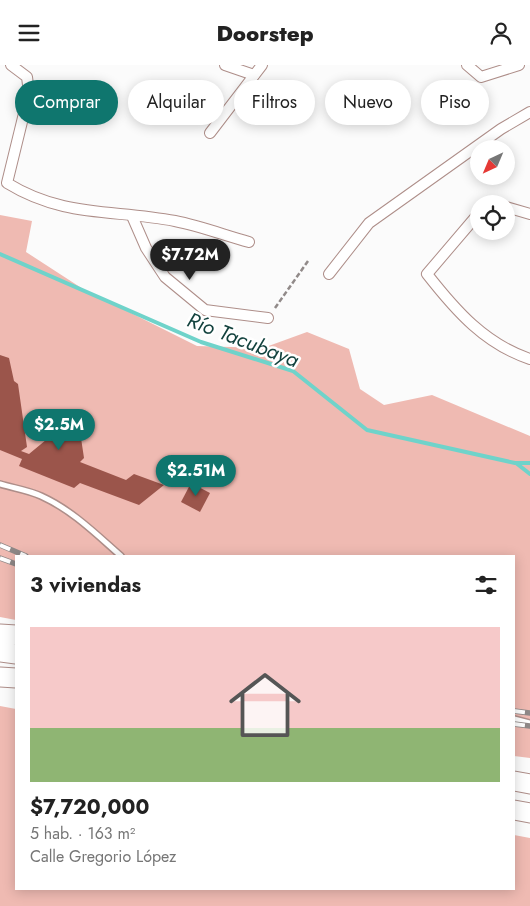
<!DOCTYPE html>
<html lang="es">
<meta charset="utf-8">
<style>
:root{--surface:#fff;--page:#f2f2f2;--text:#222;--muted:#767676;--line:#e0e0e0;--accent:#0f766e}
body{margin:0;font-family:Jost,sans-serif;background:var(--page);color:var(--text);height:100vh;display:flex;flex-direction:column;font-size:19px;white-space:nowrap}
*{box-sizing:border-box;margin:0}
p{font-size:16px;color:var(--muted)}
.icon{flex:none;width:28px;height:28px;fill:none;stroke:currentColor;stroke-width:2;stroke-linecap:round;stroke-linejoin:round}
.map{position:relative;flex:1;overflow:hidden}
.details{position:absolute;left:15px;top:490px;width:500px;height:335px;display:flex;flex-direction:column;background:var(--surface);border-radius:0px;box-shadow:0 2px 12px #0003}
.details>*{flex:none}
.top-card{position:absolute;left:15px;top:15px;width:500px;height:45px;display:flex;gap:10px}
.needle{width:32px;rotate:224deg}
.controls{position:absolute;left:470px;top:75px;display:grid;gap:10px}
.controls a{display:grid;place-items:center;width:45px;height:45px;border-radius:50%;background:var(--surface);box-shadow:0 2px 12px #0003;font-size:25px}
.price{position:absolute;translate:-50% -42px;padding:0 11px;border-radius:18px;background:var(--accent);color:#fff;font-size:16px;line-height:32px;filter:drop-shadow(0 1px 2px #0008)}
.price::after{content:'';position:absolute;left:50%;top:30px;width:15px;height:11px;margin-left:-8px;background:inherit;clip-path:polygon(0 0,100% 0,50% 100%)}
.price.current{background:#222;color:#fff}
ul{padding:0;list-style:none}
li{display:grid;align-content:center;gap:10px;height:265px;padding:0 15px}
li+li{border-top:1px solid var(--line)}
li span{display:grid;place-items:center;height:155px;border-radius:0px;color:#555}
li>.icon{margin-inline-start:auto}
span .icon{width:90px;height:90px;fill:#fffc;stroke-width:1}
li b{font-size:21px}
h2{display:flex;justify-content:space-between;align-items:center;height:60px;padding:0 15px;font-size:21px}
.tag{padding:0 18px;border-radius:22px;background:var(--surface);box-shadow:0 2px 12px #0003;font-size:18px;line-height:45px}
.tag.current{background:var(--accent);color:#fff}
header{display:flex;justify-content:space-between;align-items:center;height:65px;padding:0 15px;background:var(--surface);font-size:22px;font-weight:800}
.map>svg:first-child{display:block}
.green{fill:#efbab2}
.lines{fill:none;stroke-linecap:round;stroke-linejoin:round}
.stream{stroke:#6fd3ca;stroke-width:4}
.building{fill:#9b554b}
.lane-casing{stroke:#ae8e89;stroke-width:8}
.street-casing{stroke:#ae8e89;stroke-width:12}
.highway-casing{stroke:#ae8e89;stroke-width:21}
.path{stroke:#918a89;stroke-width:2.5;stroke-dasharray:5 2.5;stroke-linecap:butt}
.lane{stroke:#fff;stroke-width:5}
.street{stroke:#fff;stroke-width:10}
.highway{stroke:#fff;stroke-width:19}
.rail-casing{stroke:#8f8887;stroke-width:5.5}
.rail{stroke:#fff;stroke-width:4;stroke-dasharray:11;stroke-linecap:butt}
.labels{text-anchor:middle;stroke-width:5;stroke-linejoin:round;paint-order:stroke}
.water-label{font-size:21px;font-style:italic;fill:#13423e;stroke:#fff}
</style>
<header><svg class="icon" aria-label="menu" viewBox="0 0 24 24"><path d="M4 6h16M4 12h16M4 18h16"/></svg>Doorstep<svg class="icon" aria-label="person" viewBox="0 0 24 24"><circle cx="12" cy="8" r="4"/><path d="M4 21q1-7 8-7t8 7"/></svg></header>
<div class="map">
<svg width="530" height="841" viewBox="0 0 530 841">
<rect width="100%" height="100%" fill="#fbfbfb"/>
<g class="green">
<polygon points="0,150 32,156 26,187 83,224 197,281 263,283 307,267 349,284 360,324 384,340 432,330 530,371 530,693 514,691 514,491 16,491 16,555 0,552"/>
<polygon points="0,641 16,644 16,824 514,824 514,770 530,773 530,841 0,841"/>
</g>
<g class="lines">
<g class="stream">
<polyline points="0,189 201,277 293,306 367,365 515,398 530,398"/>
<polyline points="516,398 530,409"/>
</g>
</g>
<g class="building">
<polygon points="0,290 9,293 14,316 18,319 27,382 21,386 29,389 58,365 81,373 84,393 80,397 126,415 134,409 164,420 139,440 80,418 74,423 19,401 22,394 0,385"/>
<polygon points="191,418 210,428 200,447 181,437"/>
</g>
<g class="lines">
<g class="lane-casing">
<g id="lane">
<path d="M0 419C13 423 28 425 41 431 72 445 96 469 121 491"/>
<polyline points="514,654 530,658"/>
</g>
</g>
<g class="street-casing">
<g id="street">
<path d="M11 0 27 12 29 28 7 118C64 153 113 144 175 156 200 161 224 170 249 177"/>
<polyline points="225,0 254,10"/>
<polyline points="467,0 481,12 519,0"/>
<polyline points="210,68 262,0"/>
<polyline points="486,139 492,139"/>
<polyline points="506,142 530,149"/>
<path d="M479 148 427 209C456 246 485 279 530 294"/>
<polyline points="132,151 146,183 165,212 205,245 268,253"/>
<polyline points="329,209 369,158 501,64 530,47"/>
</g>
</g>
<g class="highway-casing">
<g id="highway">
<polyline points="0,569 16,570"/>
<polyline points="0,587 16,589"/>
<polyline points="0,612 16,613"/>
<polyline points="514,716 530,719"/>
<polyline points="514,745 530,748"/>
</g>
</g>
<polyline class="path" points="275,243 308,196"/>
<use href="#lane" class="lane"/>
<use href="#street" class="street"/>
<use href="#highway" class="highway"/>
<g class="rail-casing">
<g id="rail">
<polyline points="0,480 26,491"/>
<polyline points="0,493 16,499"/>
<polyline points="514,646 530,648"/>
<polyline points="514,659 530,661"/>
</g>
</g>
<use href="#rail" class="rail"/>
</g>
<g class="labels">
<g class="water-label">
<text transform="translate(243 275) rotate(21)" y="7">Río Tacubaya</text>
</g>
</g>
</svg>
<div class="controls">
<a><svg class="needle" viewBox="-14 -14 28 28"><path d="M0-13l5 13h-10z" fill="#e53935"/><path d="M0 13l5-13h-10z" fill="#767676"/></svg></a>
<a><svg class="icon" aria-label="locate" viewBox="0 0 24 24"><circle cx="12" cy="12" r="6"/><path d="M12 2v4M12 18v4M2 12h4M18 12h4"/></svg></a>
</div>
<b class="price current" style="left:190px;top:216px">$7.72M</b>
<b class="price" style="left:59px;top:386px">$2.5M</b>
<b class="price" style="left:196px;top:432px">$2.51M</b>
<div class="top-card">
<a class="tag current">Comprar</a>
<a class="tag">Alquilar</a>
<a class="tag">Filtros</a>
<a class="tag">Nuevo</a>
<a class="tag">Piso</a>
</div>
<section class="details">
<h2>3 viviendas<svg class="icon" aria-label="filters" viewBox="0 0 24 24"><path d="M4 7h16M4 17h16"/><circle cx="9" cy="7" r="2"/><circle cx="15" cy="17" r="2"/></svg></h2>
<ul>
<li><span style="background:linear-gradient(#f6c9c9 65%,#8fb573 0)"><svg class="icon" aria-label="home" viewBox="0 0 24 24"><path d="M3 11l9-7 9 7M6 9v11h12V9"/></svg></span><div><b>$7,720,000</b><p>5 hab. · 163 m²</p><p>Calle Gregorio López</p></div></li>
</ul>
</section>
</div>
